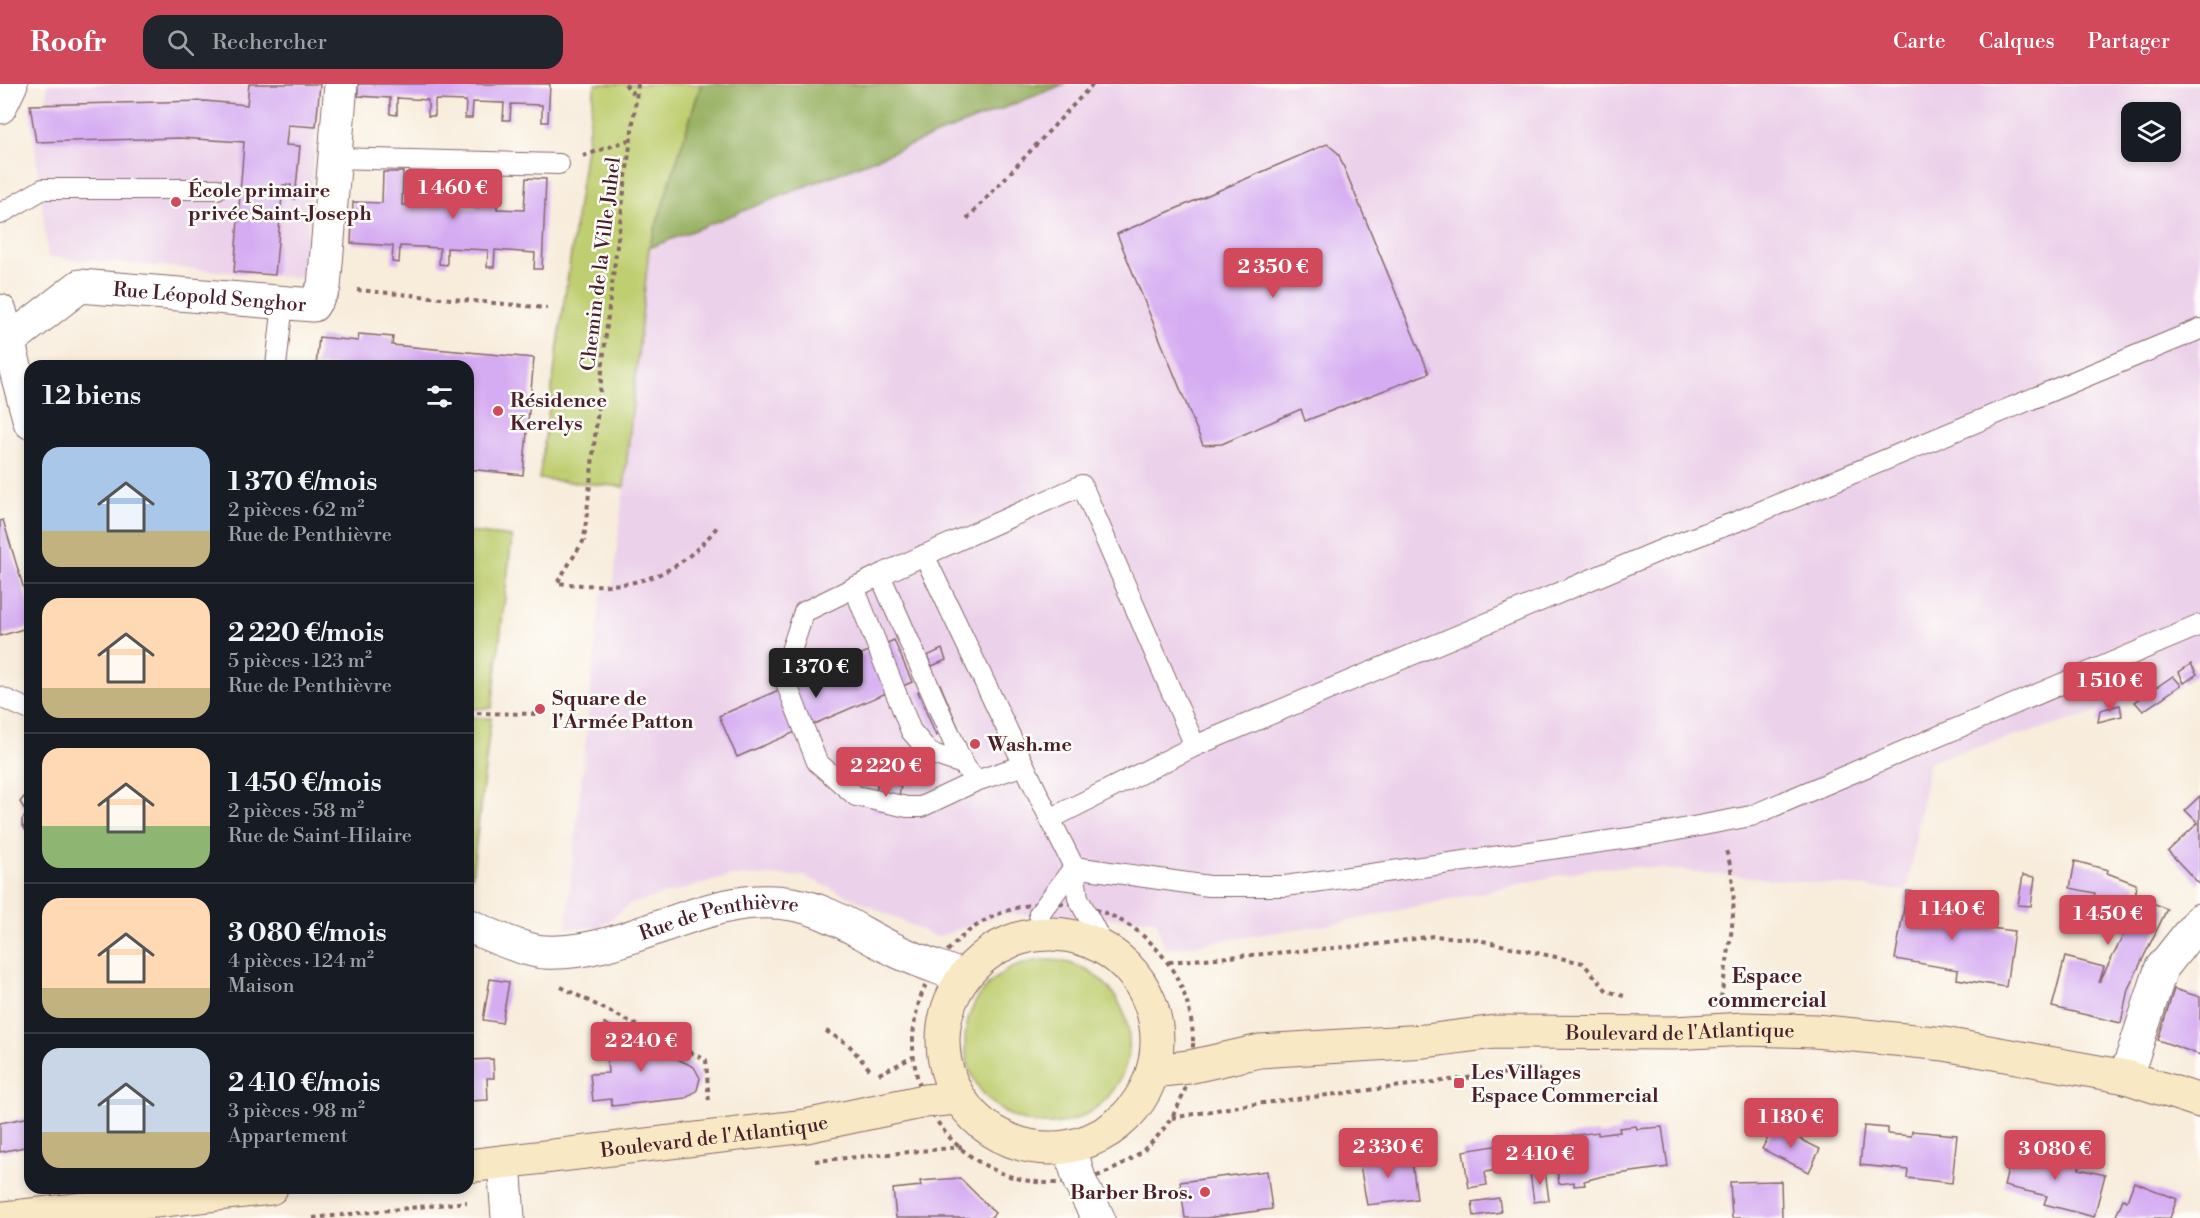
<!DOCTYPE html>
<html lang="fr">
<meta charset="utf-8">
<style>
:root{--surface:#171b24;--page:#20242c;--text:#f1f3f6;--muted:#9ea1a6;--line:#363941;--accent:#d1495b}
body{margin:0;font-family:"Libre Bodoni",serif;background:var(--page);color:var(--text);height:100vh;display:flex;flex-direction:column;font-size:22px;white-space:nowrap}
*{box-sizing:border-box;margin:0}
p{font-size:20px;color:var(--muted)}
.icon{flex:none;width:33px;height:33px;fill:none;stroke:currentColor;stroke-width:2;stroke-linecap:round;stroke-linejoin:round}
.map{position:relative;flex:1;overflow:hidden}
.drawer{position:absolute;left:24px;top:276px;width:450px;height:834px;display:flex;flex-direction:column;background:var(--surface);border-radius:18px;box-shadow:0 3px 9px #0003}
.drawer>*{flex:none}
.fabs{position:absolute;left:2121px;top:18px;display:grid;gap:12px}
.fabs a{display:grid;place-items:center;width:60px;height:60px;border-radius:12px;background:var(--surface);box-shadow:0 3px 9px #0003;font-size:30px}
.price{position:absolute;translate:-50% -51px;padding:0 14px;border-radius:6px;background:var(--accent);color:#fff;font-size:20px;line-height:39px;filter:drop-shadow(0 2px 3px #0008)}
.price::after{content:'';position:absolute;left:50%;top:36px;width:18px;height:14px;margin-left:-9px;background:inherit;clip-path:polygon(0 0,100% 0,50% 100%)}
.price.active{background:#222;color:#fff}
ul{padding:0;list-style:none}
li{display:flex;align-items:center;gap:18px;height:150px;padding:0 18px}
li+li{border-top:2px solid var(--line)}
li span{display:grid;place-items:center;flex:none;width:168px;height:120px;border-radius:18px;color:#555}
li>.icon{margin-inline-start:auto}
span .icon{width:72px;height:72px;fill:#fffc;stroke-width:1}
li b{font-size:26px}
h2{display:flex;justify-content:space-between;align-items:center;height:72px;padding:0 18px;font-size:26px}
header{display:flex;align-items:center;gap:36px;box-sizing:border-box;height:84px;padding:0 30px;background:var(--accent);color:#fff}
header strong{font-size:28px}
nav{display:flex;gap:33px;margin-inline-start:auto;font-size:21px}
.search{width:420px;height:54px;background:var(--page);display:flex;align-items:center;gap:15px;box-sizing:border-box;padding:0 21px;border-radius:18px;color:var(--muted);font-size:22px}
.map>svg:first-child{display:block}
.built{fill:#ecd1ea;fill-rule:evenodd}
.green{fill:#bfce70;stroke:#84764e;stroke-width:1.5}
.forest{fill:#97b162;stroke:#706846;stroke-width:1.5}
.building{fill:#d5acf2}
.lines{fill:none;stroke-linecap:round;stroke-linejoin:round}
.service-casing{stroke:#876769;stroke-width:22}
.minor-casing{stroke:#876769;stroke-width:35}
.tertiary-casing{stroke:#876769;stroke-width:35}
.secondary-casing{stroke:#876769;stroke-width:35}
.path{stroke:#876769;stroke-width:4;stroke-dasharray:4.5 4.5;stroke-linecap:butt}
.service{stroke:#fff;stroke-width:20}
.minor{stroke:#fff;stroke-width:33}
.tertiary{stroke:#fff;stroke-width:33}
.secondary{stroke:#f8e8c3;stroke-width:33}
.poi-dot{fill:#d1495b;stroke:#fdfcf7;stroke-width:2}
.labels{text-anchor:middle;stroke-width:5;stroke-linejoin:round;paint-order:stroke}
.poi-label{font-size:20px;font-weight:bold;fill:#4a1f2b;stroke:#fdfcf7;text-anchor:start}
.street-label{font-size:20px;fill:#4a1f2b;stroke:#fdfcf7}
.neighbourhood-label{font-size:21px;font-weight:bold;fill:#4a1f2b;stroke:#fdfcf7}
</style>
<header>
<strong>Roofr</strong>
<div class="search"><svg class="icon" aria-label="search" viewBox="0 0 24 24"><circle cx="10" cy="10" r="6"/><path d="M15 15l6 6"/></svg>Rechercher</div>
<nav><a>Carte</a><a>Calques</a><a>Partager</a></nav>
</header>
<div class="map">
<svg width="2200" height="1134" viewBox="0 0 2200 1134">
<rect width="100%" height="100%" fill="#fdfcf7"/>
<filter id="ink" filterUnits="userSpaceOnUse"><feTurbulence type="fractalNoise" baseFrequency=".0167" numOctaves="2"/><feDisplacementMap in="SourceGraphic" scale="12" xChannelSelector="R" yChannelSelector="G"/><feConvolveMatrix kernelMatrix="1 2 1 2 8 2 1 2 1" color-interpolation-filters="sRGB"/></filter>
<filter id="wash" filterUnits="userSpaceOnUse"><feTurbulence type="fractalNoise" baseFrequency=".008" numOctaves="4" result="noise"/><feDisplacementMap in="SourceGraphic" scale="24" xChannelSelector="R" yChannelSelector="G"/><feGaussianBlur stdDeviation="1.35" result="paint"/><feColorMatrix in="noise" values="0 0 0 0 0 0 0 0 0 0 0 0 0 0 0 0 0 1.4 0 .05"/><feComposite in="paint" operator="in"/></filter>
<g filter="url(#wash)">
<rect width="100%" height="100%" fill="#f8ecdb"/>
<g class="built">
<polygon points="47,0 320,0 304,194 48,173 30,21 47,20"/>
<path d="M1065 0H2200V574L2135 618 1929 677 1907 807 1639 783 1593 784 1345 838 1165 865 1156 836 1002 830 937 853 804 792H731L630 820 601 843 566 844 601 509 613 502 649 164ZM2132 28H2170V68H2132Z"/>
</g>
<g class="green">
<polygon points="595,0 701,0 649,164 624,403 539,395"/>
<polygon points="468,448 512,453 492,624 468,625"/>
<polygon points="468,633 491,634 472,792 468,790"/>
<circle cx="1047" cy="958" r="82"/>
</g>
<polygon class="forest" points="701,0 1065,0 649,164"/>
<g id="blocks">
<g class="building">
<polygon points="249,0 320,0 316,43 288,41 286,61 300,62 295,115 290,114 291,101 283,101 275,191 234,188 244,58 179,54 36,58 30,21 205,17 247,21"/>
<polygon points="358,0 550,0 548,38 542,38 542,21 511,20 510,36 503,36 504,19 473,18 472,34 465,34 466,17 435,16 435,32 428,32 428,16 397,14 397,31 390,30 390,14 358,12"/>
<polygon points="1327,60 1338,69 1429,289 1305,337 1301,325 1222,360 1203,361 1117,150"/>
<polygon points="383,88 403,88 402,121 429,121 431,90 451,91 449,123 477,124 478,92 498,93 497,125 524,126 526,94 546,95 542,185 534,185 535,169 495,166 494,183 487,183 488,166 447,164 447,181 439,180 440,164 400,162 399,179 392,178 393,162 351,159 353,118 382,119"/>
<polygon points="359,250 393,253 392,261 534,274 523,391 468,385 468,282 316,282 319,253 358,257"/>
<polygon points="3,436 30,525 30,543 0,552 0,437"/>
<polygon points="894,556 912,598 737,673 719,632"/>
<polygon points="942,565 946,576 932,582 927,572"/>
<polygon points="2191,580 2197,590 2184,599 2179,588"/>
<polygon points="2173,592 2181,601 2143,627 2135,618"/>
<polygon points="940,600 958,643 936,652 918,608"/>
<polygon points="2120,621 2122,632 2098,638 2100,626"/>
<polygon points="878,698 901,702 895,730 872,726"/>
<polygon points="2200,712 2200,801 2168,767 2198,739 2185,726"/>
<polygon points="24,713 30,715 30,752 22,741 22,736 27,729 20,718"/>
<polygon points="2075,777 2108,786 2107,789 2136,800 2135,811 2167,825 2128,905 2121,939 2052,923 2065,873 2104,883 2099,899 2125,848 2088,833 2095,809 2070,804"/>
<polygon points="2023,791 2035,793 2031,822 2018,821"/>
<polygon points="1907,807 1953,812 1949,833 1967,835 1966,841 2014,847 2006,903 1957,895 1958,886 1895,875"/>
<polygon points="490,895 509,898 502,939 483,936"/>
<polygon points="2174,905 2200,913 2200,971 2158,956"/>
<polygon points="604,939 694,983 700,994 697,1006 686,1014 612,1022 611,1015 593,1017 590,990 608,989"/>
<polygon points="493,975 494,994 487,994 488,1016 468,1017 468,976"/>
<polygon points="30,1033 30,1062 0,1068 0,1039"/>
<polygon points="1636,1042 1637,1045 1662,1043 1668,1083 1603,1092 1584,1097 1585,1101 1574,1102 1574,1098 1559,1100 1553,1054 1598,1048 1598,1051 1620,1048 1619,1044"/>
<polygon points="1774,1042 1820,1065 1809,1088 1762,1065"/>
<polygon points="1864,1042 1888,1044 1888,1050 1911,1052 1912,1047 1957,1051 1952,1099 1907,1094 1908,1086 1860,1081"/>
<polygon points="1525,1057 1528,1082 1485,1088 1487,1101 1469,1104 1463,1067"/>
<polygon points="2014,1062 2080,1079 2079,1085 2105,1091 2094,1133 2044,1120 2047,1112 2004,1102"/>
<polygon points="1411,1070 1417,1115 1367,1121 1359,1076"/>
<polygon points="1267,1087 1272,1125 1206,1134 1185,1134 1180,1098"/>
<polygon points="1545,1087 1549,1116 1534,1118 1530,1089"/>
<polygon points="960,1094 995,1129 990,1134 896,1134 893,1105 921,1102 920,1097"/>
<polygon points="1781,1097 1782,1134 1732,1134 1730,1098"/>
<polygon points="2134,1098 2177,1115 2170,1134 2115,1134 2123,1115 2127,1117"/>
<polygon points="1499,1114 1501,1128 1474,1132 1472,1118"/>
</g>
</g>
</g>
<g filter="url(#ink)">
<use href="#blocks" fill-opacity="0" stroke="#876769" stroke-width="1.5"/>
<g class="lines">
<g class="service-casing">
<g id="service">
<polyline points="335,74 559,80"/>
<polyline points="0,130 43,105 217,105"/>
<polyline points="276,282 283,219"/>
<polyline points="924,471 1024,681"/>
<polyline points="880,491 804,528 783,591 817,678 856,712 907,723 921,723 976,697"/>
<polyline points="854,503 911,647 930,669 963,680"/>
<polyline points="0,613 30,626"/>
<polyline points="1195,662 1666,464 1738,437 2200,245"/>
<polyline points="1050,735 1024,681 976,697 963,680 880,491 1082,401 1195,662 1050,735 1074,783 1078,814 1106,866"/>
<polyline points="1074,783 1209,802 1285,802 1651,751 1751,732 2200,541"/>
<polyline points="1045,850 1039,830 1074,783"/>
</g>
</g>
<g class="minor-casing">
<g id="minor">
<polyline points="0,23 11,0"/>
<path id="s1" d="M9 257 80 202 313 221 324 203 341 0"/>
<polyline points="2126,993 2161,885 2200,836"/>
<polyline points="504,1078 508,1134"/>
</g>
</g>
<g class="tertiary-casing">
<g id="tertiary">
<polyline points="0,227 30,338"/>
<path id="s2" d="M468 841C487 850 525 867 545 868 631 872 704 805 792 820 830 826 861 850 895 866 917 877 941 884 963 893"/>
<polyline points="1070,1064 1080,1098 1098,1134"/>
</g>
</g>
<g class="secondary-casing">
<g id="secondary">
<circle cx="1050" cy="957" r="107"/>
<path id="s3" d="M1153 987 1189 983 1260 967 1425 957 1495 948 1674 949 1745 945 1815 947 1944 960 2126 993 2200 1017"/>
<path id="s4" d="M468 1082 806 1042 925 1017 958 1014"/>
<polyline points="5,1134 271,1104"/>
</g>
</g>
<g class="path">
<polyline points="625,0 635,12"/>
<path d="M638 0 608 231 584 456 557 499C626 506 672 500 717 443"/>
<polyline points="583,72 629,56"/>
<polyline points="967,135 1093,0"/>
<polyline points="357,206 547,224"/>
<polyline points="468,629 540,630"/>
<circle cx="1053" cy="959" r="140"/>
<polyline points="1169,878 1381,860 1433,852 1474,855 1583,879 1607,907 1627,913"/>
<polyline points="561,903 706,976 709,1019"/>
<path d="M1721 914C1728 865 1743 811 1725 764"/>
<polyline points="826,947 848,960 871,987"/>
<polyline points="879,990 913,973"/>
<polyline points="1172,1034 1239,1022 1540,985"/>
<polyline points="815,1077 962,1063"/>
<polyline points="313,1134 467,1118"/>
</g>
<use href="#service" class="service"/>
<use href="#minor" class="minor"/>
<use href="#tertiary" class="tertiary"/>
<use href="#secondary" class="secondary"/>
</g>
</g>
<g class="poi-dot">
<circle cx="176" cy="118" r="6"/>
<circle cx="498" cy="327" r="6"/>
<circle cx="540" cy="625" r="6"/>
<circle cx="975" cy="660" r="6"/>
<rect x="1453" y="993" width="12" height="12" rx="3"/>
<circle cx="1205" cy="1108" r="6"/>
</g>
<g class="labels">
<g class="poi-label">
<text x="188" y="113">École primaire<tspan x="188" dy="23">privée Saint-Joseph</tspan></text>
<text x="510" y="323">Résidence<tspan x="510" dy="23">Kerelys</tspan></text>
<text x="552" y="621">Square de<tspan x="552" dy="23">l'Armée Patton</tspan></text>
<text x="987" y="667">Wash.me</text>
<text x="1471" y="995">Les Villages<tspan x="1471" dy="23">Espace Commercial</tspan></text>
<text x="1193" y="1115" text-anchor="end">Barber Bros.</text>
</g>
<g class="street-label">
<text transform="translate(600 180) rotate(-83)" y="7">Chemin de la Ville Juhel</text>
<text dy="7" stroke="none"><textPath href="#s1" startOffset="220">Rue Léopold Senghor</textPath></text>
<text dy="7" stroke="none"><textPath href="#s2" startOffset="261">Rue de Penthièvre</textPath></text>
<text dy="7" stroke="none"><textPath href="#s3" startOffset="530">Boulevard de l'Atlantique</textPath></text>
<text dy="7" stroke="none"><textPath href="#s4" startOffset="248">Boulevard de l'Atlantique</textPath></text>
</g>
<g class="neighbourhood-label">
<text x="1767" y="899">Espace<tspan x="1767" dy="24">commercial</tspan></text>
</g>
</g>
</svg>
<div class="fabs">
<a><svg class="icon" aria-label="layers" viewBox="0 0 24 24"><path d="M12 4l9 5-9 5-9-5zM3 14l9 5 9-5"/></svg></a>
</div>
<b class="price" style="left:453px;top:136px">1 460 €</b>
<b class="price" style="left:1273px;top:215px">2 350 €</b>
<b class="price active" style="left:816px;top:615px">1 370 €</b>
<b class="price" style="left:2110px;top:629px">1 510 €</b>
<b class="price" style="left:886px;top:714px">2 220 €</b>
<b class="price" style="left:1952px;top:857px">1 140 €</b>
<b class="price" style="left:2108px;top:862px">1 450 €</b>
<b class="price" style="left:641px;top:989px">2 240 €</b>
<b class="price" style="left:1791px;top:1065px">1 180 €</b>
<b class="price" style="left:1388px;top:1095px">2 330 €</b>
<b class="price" style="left:2055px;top:1097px">3 080 €</b>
<b class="price" style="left:1540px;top:1102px">2 410 €</b>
<section class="drawer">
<h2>12 biens<svg class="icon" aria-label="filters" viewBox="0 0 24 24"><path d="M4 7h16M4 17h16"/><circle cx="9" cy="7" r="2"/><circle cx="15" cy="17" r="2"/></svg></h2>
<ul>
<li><span style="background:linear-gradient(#a9c7e8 70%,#c2b280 0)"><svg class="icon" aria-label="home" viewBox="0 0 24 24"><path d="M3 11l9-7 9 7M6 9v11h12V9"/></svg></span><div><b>1 370 €/mois</b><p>2 pièces · 62 m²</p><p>Rue de Penthièvre</p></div></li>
<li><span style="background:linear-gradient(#ffd9b3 75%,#c2b280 0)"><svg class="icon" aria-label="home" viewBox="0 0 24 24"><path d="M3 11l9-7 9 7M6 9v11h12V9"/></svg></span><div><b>2 220 €/mois</b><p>5 pièces · 123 m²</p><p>Rue de Penthièvre</p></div></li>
<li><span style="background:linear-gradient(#ffd9b3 65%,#8fb573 0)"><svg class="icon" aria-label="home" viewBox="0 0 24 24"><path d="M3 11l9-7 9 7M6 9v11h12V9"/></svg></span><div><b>1 450 €/mois</b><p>2 pièces · 58 m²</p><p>Rue de Saint-Hilaire</p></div></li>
<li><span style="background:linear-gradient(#ffd9b3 75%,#c2b280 0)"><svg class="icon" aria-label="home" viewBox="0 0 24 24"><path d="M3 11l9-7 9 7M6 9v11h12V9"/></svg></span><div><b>3 080 €/mois</b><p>4 pièces · 124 m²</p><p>Maison</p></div></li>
<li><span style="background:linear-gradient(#c9d6e8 70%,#c2b280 0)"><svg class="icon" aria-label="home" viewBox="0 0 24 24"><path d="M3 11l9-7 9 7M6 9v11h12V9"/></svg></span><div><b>2 410 €/mois</b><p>3 pièces · 98 m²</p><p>Appartement</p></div></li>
</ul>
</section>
</div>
